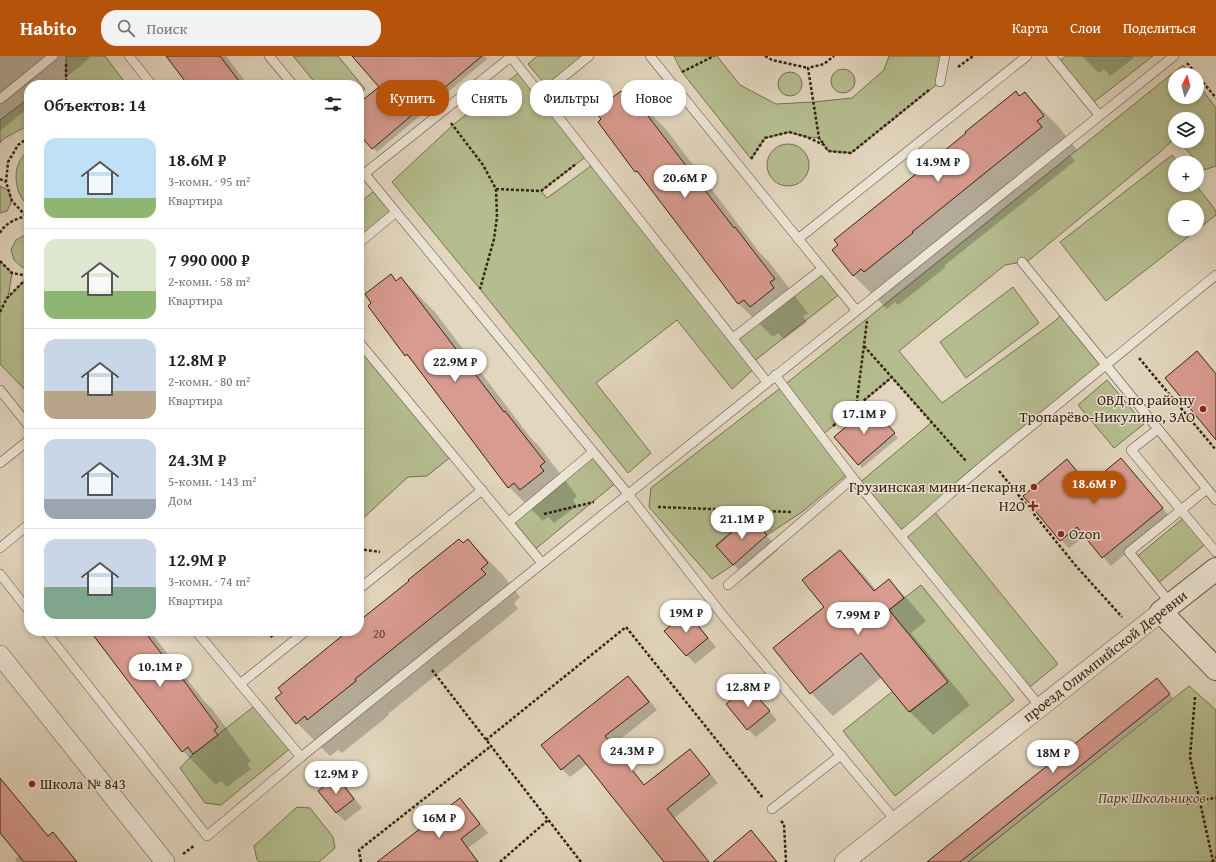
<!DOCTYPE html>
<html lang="ru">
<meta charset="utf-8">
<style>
:root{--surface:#fff;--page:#f2f2f2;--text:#222;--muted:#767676;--line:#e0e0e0;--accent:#b45309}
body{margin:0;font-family:"Gentium Book Plus",serif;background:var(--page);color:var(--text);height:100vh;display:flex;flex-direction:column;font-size:15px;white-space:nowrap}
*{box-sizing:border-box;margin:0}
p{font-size:13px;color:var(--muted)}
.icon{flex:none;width:22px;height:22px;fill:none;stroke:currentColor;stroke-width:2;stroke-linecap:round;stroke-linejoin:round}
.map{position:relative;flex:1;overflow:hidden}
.panel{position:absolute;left:24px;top:24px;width:340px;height:556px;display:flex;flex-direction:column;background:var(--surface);border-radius:16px;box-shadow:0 2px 6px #0003}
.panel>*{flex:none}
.banner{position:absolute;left:376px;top:24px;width:380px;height:36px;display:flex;gap:8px}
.needle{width:26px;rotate:6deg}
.tools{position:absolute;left:1168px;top:12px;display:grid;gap:8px}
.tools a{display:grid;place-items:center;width:36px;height:36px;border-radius:50%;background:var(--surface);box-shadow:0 2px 6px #0003;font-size:20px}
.price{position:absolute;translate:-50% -34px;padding:0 9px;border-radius:14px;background:#fff;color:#222;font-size:13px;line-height:26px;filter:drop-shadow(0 1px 2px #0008)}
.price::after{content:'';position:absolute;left:50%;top:24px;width:12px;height:9px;margin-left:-6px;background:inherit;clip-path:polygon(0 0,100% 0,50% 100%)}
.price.selected{background:var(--accent);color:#fff}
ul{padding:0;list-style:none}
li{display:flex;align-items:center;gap:12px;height:100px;padding:0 20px}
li+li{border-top:1px solid var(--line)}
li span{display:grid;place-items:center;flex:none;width:112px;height:80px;border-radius:12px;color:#555}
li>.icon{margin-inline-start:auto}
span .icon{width:48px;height:48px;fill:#fffc;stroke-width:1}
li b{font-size:17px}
h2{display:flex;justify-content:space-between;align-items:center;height:48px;padding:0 20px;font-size:17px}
.tag{padding:0 14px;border-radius:16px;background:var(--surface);box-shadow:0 2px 6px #0003;font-size:14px;line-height:36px}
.tag.selected{background:var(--accent);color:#fff}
header{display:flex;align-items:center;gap:24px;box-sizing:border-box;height:56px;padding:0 20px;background:var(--accent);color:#fff}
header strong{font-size:19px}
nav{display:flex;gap:22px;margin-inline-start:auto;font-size:14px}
.search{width:280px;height:36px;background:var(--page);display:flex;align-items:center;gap:10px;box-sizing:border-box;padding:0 14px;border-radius:16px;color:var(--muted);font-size:15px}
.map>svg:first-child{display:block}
.green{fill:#b5bd90;stroke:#767051;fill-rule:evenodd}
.shadow{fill:#0003}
.building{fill:#d89b8f;stroke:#382212}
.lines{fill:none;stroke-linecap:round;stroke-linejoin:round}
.service-casing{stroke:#624f3d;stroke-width:10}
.minor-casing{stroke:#624f3d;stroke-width:20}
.tertiary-casing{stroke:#624f3d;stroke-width:24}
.path{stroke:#382212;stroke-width:2.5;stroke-dasharray:3 2;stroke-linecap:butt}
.service{stroke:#ece4d5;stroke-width:9}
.minor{stroke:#ece4d5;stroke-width:19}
.tertiary{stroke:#ece4d5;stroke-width:22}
.poi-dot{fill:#8f2418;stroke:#ece4d5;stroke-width:1.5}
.labels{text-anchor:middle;stroke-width:3;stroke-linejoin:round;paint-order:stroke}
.number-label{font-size:13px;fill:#604031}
.poi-label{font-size:15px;fill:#382212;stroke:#ece4d5;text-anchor:end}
.street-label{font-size:15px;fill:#382212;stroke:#ece4d5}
.park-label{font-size:15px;font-style:italic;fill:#574932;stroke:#ece4d5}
</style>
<header>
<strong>Habito</strong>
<div class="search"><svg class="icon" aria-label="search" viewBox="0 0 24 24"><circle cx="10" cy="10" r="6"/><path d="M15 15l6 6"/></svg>Поиск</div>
<nav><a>Карта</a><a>Слои</a><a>Поделиться</a></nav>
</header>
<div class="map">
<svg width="1216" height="806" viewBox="0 0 1216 806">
<rect width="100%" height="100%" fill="#e2d6be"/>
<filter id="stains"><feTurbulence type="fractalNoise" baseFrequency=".005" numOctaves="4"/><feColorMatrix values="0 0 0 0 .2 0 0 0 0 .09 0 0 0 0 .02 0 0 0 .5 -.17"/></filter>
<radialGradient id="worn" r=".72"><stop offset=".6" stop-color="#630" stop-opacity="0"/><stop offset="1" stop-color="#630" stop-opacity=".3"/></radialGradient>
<g class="green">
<polygon points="66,0 105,0 127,29 66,29"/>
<polygon points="293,0 338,0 365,33 359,38 359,29 317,29"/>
<polygon points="537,0 589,0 549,33 528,8"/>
<polygon points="674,0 717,0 740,29 776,48 813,46 852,42 884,14 889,0 945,0 940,26 851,97 828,95 819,82 807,81 789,76 765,82 751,103 682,16"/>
<polygon points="1066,0 1153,0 1090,49 1057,7"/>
<polygon points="1183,9 1191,19 1175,19 1175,41 1197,41 1197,27 1216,52 1216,110 1204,114 1179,85 1197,85 1197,63 1175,63 1175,82 1160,96 1028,205 1005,209 899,295 942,347 1051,268 1064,257 1107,310 933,454 1058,608 1026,634 858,428 932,366 892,321 856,352 822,379 849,417 802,456 767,479 750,460 716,489 733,509 712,523 649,451 651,432 783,330"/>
<circle cx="843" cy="25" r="12"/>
<polygon points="522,14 588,99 541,135 547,142 595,107 733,282 822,213 841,237 753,306 756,311 732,333 677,264 596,327 651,397 628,417 480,233 392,126 453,69"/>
<circle cx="790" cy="28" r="12"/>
<polygon points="29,42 29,69 3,83 0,87 0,64"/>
<circle cx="788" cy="109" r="21"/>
<path d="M29 93V150C18 142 14 125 17 112 19 104 24 99 29 93Z"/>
<path d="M1172 99 1178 107H1175V129H1196L1216 155V159L1106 245 1060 186ZM1175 151H1197V173H1175Z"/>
<polygon points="0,130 8,134 12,145 7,155 0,157"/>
<polygon points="377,133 396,156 359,187 359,147"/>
<polygon points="25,179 29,179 29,212 22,211 14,204 11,194 16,184"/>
<polygon points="0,205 12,217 8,242 29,220 29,338 0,308"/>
<polygon points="1013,231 1039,267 966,322 940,286"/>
<polygon points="359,286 453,399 427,420 408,421 359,466"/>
<polygon points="1107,324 1144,368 1114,392 1078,349"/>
<polygon points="593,396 618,425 533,495 509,466"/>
<polygon points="1186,460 1208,486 1156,529 1135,502"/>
<polygon points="921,529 1014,644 895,740 843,675 893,635 910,656 947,626 889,554"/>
<polygon points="1189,630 1216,654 1216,806 968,806"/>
<polygon points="257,648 292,691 221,749 205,747 180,712 193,698"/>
<polygon points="297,751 310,752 333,781 335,792 319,806 259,806 257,804 254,790"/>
</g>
<g class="shadow">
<polygon points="0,0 88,0 90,2 57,29 29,29 29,51 0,75"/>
<polygon points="167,0 226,0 248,29 189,29"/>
<polygon points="359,0 485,0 487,3 377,96 359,76 359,48 380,31"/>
<polygon points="1082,0 1132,0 1134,2 1110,20 1104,13 1099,17"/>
<polygon points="1016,37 1020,41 1025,37 1058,70 1077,94 1070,99 1075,105 944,210 946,211 898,249 895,246 887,253 853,219"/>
<polygon points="631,39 665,72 760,197 769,206 808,257 803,260 807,266 784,283 778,277 773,281 739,248 647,126 636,115 627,42"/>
<polygon points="391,220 397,226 401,222 435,256 530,381 539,390 577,440 573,444 577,450 554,467 548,461 543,465 509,431 417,310 406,299 369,250"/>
<polygon points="875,355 898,382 862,412 859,408"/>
<polygon points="1067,405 1089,430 1129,412 1170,461 1111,510 1085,480 1069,492 1061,484"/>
<polygon points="750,462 779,493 746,521 733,508"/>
<polygon points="468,484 502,518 520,541 514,547 518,553 388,658 389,659 342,697 338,694 330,700 297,667 349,575 359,575 359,567"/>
<polygon points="840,495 863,518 876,534 889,524 911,547 926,565 911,577 970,649 933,679 910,656 882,621 833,660 811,637 825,552"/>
<polygon points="695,566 716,591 695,608 666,575"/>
<polygon points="91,575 150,575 204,645 212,653 251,705 247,708 251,713 227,731 221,725 216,729 183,695"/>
<polygon points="628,621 637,629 657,654 613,689 645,730 690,694 698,703 718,727 674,762 709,806 666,806 587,708 570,721 562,713"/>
<polygon points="1157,623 1173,642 969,806 929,806"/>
<polygon points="748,631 777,664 756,681 748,673"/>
<polygon points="337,722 346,731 362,752 345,765 336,757 320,736"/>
<polygon points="0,742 48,781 77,806 17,806 15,803 20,799 0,775"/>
<polygon points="460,744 468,752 488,777 468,792 479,806 379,806"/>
</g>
<g class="building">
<polygon points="166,0 220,0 242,29 188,29"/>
<polygon points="352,0 482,0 372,93 359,78 359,47 379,31"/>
<polygon points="621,35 626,41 631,38 734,172 735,171 775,223 770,226 774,232 750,251 744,244 738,248 637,115 635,116 598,66 601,63 595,55"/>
<polygon points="1016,35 1019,40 1025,36 1044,60 1037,65 1042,71 912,176 913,177 864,216 861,213 853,220 832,194 838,189 834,184 900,131 966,77 965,76"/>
<polygon points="391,218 396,225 401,221 504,356 505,355 545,406 540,410 544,415 520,434 514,427 508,432 407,298 405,300 368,250 371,247 365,238"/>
<polygon points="1197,295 1216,318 1216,384 1165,322"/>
<polygon points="871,349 895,377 858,409 834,381"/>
<polygon points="1121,402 1163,452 1102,502 1077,471 1060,485 1023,440 1067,403 1088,429"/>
<polygon points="750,460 767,479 733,509 716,490"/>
<polygon points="459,483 463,487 468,483 488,507 481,513 486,518 355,623 356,625 307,664 305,660 296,668 275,642 282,637 278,632 348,575 359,575 359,565 409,525 408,524"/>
<polygon points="840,494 874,535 889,523 904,542 889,554 948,626 909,656 861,597 810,638 773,592 824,551 802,524"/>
<polygon points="687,556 708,582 686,600 664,575"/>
<polygon points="90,575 144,575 178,619 179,618 218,671 214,674 218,679 193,698 188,691 182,696"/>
<polygon points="628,620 649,646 605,680 644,729 690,693 710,718 667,753 709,806 664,806 579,699 561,714 541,689"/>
<polygon points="1157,622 1170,638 960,806 927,806"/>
<polygon points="748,630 770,655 747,674 726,648"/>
<polygon points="337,721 354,743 336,757 318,735"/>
<polygon points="0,722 48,780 53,776 77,806 24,806 0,777"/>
<polygon points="460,742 480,768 461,783 478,806 377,806"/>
<polygon points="751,774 777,806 713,806"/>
</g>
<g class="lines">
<g class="service-casing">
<g id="service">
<polyline points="129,0 152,29"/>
<polyline points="269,0 293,29"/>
<polyline points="650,0 856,254"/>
<polyline points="1051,0 1099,59"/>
<polyline points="511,1 767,326"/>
<polyline points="940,26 945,0"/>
<polyline points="541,39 589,0"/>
<polyline points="0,43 53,0"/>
<polyline points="364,117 628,438 725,562 896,765"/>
<polyline points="359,122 512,0"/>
<polyline points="798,183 1027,0"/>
<polyline points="359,187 396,156"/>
<polyline points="1022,206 1216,444"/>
<polyline points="733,282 822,213"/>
<polyline points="359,286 542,507"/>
<polyline points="775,319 853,422 1034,643"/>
<polyline points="0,334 29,370"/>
<polyline points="1158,373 1131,394 1216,496"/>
<polyline points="0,407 29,384"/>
<polyline points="509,466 593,396"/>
<path d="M901 480C932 455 960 428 991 403 1066 342 1141 281 1216 219"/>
<polyline points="0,492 29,468"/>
<polyline points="0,518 29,555"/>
<polyline points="728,529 853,422"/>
<polyline points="359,533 482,434"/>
<polyline points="1171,548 1129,496 1207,433"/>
<polyline points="45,575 207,780 301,701 1174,0"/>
<polyline points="196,575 301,701"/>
<polyline points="240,628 306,575"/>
<polyline points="772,753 841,699"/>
</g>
</g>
<g class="minor-casing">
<g id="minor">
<polyline points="0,599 165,806"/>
<polyline points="844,806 1161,556"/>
</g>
</g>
<g class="tertiary-casing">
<polyline id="tertiary" points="1216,513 1161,556 1216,613"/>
</g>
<g class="path">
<polyline points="765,0 772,4 808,12"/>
<polyline points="1187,7 1216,42"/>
<polyline points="66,8 66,29"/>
<polyline points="958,11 973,0"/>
<polyline points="682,16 714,0"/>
<polyline points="451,67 483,109 496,133 497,161 494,183 480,233"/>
<polyline points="823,87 819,82 808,12 824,8 834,0"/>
<polyline points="751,103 765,82 789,76 807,81 824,89 828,95 851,97 929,34"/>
<polyline points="0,123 6,126"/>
<polyline points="496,133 541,135 576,108"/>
<polyline points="26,160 12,145 6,126 8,106 18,89 29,81"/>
<path d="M0 177C5 167 16 163 26 160L29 161"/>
<polyline points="0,205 12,217 28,220"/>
<polyline points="0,256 7,242 29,220"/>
<polyline points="864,290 966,405"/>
<polyline points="1139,302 1216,394"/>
<polyline points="856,352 867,265"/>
<polyline points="833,370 892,321"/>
<polyline points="999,415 1076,510 1122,561"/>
<polyline points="658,451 791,456"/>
<polyline points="544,458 594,446"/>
<polyline points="359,493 380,496"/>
<polyline points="267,575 273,582"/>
<polyline points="432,614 581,806"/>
<polyline points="1195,641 1190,701 1213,805"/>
<polyline points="486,684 626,571 763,742"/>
<polyline points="1186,748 1199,744 1216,742"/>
<polyline points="781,765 784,768 786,806"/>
<polyline points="183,798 195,789"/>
<polyline points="361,806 359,794 491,690"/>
<polyline points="500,806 548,764"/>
<polyline points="1212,806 1216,801"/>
</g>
<use href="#service" class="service"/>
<use href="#minor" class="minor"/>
<use href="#tertiary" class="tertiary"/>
</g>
<g class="poi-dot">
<circle cx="1203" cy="353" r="4"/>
<circle cx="1034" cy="431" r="4"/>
<path d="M1031 444h4v4h4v4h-4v4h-4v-4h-4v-4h4z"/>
<circle cx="1061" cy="478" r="4"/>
<circle cx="32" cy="728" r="4"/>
</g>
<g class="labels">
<g class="number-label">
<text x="379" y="582">20</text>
</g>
<g class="poi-label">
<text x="1195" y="349">ОВД по району<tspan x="1195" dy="17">Тропарёво-Никулино, ЗАО</tspan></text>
<text x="1026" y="436">Грузинская мини-пекарня</text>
<text x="1025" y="455">H2O</text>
<text x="1069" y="483" text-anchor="start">Ozon</text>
<text x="40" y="733" text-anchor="start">Школа № 843</text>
</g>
<g class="street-label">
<text transform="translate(1105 600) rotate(-38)" y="5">проезд Олимпийской Деревни</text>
</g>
<g class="park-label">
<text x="1152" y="747">Парк Школьников</text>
</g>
</g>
<rect width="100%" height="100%" filter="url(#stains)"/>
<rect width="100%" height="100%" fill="url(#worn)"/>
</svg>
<div class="tools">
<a><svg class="needle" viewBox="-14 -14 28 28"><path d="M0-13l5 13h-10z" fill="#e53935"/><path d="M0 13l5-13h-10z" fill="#767676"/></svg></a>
<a><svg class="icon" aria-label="layers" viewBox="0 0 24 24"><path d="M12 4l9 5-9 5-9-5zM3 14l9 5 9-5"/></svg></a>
<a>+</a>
<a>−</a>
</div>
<b class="price" style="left:938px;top:127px">14.9M ₽</b>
<b class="price" style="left:685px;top:143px">20.6M ₽</b>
<b class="price" style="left:455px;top:327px">22.9M ₽</b>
<b class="price" style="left:864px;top:379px">17.1M ₽</b>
<b class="price selected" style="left:1094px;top:449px">18.6M ₽</b>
<b class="price" style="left:742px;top:484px">21.1M ₽</b>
<b class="price" style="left:686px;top:578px">19M ₽</b>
<b class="price" style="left:858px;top:580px">7.99M ₽</b>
<b class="price" style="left:160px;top:632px">10.1M ₽</b>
<b class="price" style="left:748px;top:652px">12.8M ₽</b>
<b class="price" style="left:632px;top:716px">24.3M ₽</b>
<b class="price" style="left:1053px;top:718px">18M ₽</b>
<b class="price" style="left:336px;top:739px">12.9M ₽</b>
<b class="price" style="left:439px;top:783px">16M ₽</b>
<div class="banner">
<a class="tag selected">Купить</a>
<a class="tag">Снять</a>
<a class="tag">Фильтры</a>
<a class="tag">Новое</a>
</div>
<section class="panel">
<h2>Объектов: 14<svg class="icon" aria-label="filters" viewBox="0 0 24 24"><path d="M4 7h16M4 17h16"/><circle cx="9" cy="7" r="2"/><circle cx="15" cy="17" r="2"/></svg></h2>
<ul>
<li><span style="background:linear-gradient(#bfe0f5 75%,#8fb573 0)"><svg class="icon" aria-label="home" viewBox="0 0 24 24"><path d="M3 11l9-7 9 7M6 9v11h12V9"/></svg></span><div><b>18.6M ₽</b><p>3-комн. · 95 m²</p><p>Квартира</p></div></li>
<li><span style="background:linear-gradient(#dfe7d0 65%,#8fb573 0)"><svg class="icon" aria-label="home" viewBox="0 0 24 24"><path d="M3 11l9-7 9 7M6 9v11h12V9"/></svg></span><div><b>7 990 000 ₽</b><p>2-комн. · 58 m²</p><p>Квартира</p></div></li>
<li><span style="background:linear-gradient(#c9d6e8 65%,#b9a48a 0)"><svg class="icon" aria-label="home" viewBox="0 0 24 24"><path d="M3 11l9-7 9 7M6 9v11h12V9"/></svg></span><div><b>12.8M ₽</b><p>2-комн. · 80 m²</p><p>Квартира</p></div></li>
<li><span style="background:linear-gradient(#c9d6e8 75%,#9aa5b1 0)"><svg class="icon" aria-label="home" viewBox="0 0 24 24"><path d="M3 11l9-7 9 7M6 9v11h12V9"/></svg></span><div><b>24.3M ₽</b><p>5-комн. · 143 m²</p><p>Дом</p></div></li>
<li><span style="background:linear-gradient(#c9d6e8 60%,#7fa58c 0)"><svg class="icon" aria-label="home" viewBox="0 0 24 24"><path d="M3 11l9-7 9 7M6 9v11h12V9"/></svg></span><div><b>12.9M ₽</b><p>3-комн. · 74 m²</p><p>Квартира</p></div></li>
</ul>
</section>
</div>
